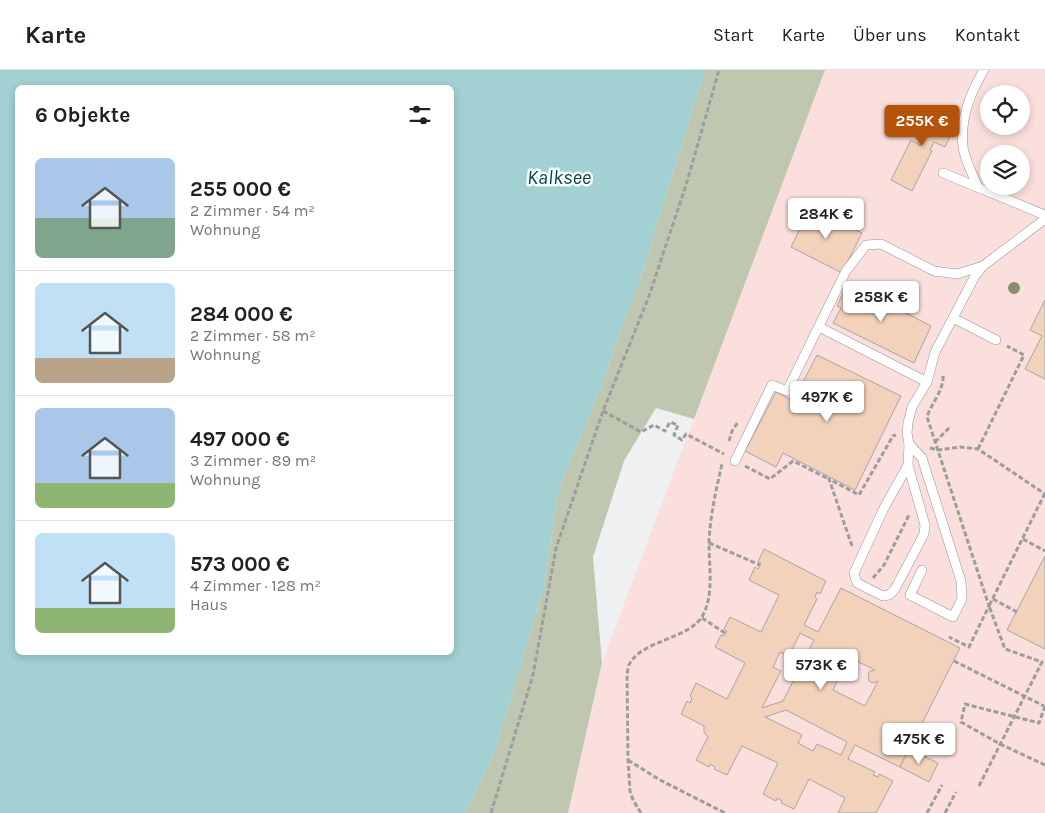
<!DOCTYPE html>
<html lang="de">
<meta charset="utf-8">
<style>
:root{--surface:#fff;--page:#f6f6f6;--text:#202124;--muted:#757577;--line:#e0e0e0;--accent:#b45309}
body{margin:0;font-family:Karla,sans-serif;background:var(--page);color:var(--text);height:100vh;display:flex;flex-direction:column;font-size:19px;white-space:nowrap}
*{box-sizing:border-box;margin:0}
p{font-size:16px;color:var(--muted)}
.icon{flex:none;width:28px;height:28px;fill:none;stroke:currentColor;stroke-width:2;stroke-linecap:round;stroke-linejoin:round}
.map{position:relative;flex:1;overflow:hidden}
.side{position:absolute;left:15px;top:15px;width:439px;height:570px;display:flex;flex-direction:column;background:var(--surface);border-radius:8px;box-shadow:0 2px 8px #0003}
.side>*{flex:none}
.controls{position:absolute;left:980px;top:15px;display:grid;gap:10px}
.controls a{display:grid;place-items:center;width:50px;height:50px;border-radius:50%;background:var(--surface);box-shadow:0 2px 8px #0003;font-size:25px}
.price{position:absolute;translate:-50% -42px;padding:0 11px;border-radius:5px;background:#fff;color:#222;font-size:16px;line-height:32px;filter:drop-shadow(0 1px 2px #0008)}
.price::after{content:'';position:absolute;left:50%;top:30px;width:15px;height:11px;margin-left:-8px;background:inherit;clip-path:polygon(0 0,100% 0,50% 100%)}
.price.on{background:var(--accent);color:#fff}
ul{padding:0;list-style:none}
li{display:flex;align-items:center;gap:15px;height:125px;padding:0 20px}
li+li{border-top:1px solid var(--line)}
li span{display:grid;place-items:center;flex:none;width:140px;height:100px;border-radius:8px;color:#555}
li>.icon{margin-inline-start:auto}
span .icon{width:60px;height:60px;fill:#fffc;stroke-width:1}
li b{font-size:21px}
h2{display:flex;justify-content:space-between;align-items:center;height:60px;padding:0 20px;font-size:21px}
header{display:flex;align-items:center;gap:30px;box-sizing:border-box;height:70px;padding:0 25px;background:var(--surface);border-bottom:1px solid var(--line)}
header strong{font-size:24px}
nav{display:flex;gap:28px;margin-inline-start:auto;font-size:18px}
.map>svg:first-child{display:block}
.medical{fill:#fadfdc;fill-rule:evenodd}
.green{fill:#c0c7b0}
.water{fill:#a2d0d3;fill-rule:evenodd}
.building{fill:#f2d2bb;stroke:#a8a5a3;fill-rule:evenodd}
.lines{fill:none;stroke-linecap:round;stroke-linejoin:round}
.lane-casing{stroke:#939597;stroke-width:10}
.path{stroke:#9c9d9f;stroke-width:3;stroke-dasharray:5 2.5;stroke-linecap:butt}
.lane{stroke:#fff;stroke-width:9}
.tree{fill:#888f70}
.labels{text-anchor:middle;stroke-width:5;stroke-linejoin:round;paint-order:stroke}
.water-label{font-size:20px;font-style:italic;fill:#00484d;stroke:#fcfdff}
</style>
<header>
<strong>Karte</strong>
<nav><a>Start</a><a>Karte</a><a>Über uns</a><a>Kontakt</a></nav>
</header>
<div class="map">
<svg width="1045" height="743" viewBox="0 0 1045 743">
<rect width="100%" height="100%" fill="#eef0f2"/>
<path class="medical" d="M825 0H1045V743H568L602 593ZM989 24H1021V56H989ZM989 84H1021V116H989Z"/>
<polygon class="green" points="705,0 825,0 694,349 656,338 624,391 593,487 602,593 568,743 465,743 495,681 544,517 559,419 600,319 643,200"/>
<path class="water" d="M0 0H705L643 200 600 319 559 419 544 517 495 681 465 743H0ZM18 18H451V582H18Z"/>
<g class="building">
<polygon points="922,37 956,54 945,77 934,72 930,80 932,81 912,121 891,110 911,70 920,75 923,67 910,60"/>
<polygon points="811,137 862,163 842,203 791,177"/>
<polygon points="848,213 931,256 914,293 833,253 841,238 837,236"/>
<polygon points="1045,230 1045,309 1025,299 1042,266 1030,260"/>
<polygon points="817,285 901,326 855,420 783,383 776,397 745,381 776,322 793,331"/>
<path d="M764 479 826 511 820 524 817 522 815 527 817 529 804 555 818 562 841 518 960 578 900 697 855 675 848 689 875 702 873 705 878 707 879 704 893 711 876 743H838L845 728 809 709 794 739 781 733 782 731 777 728 776 731 763 724 778 693 742 676 727 705 714 699 715 697 710 694 709 697 696 690 708 667 704 662V656L681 644 687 631 690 633 692 628 690 626 696 613 727 629 745 593 715 577 721 565 724 566 727 561 724 559 730 547 761 562 779 525 749 510 755 497 758 499 761 494 758 492ZM800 563 814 570 783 631 762 638 781 601 773 597 780 582 789 586ZM849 587 875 600 870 601 868 604 869 611 873 613 878 611 865 636 833 620ZM786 640 847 672 841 685 817 674 813 681 798 673 802 665 765 647Z"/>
<polygon points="1045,486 1045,579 1007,560"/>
<polygon points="909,679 938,693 929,712 900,697"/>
</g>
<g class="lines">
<g class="lane-casing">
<g id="lane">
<polyline points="943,103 1045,145"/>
<path d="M978 117C973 105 965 91 963 77 960 49 970 23 984 0"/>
<polyline points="953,248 996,270"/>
<polyline points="819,257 927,312"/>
<polyline points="909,374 922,388 961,511 962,529 953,547 910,525 922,500"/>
<polyline points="735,391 772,315 787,321 846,201 866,175 881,174 934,201 957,204 983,196 1041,152 1045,150"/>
<polyline points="908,395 883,440 854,503 857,513 883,526 889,525 895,519 924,464 925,455 908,395 909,374 907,363 908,353 912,337 927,312 935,282 975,206 983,196"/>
</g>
</g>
<g class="path">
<path d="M943 306C944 320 931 334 927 347L989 536 969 577 949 567"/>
<polyline points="603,341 641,362 654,355 665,361 670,352 678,355 674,365 682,370 686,364 724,384"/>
<polyline points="729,371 732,361 738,352"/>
<polyline points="935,372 951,356"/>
<polyline points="930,378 938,380 960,377 978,379 1045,424"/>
<polyline points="978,379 1024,285 1007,276"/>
<polyline points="745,396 770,409 793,391 829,409"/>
<polyline points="1023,469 1045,481"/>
<polyline points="709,473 760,495"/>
<polyline points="852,476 829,409 859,425 893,366 896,365"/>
<polyline points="873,508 884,495 909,445"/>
<polyline points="993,529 1017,542"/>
<polyline points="702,548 725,563"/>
<polyline points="954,591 1044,636"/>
<polyline points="1045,636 1039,653 965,634 961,652 1000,674 1045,695"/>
<polyline points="628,690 660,710 725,743"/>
<polyline points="979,716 1042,592 1005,579 989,536 1045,423"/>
<polyline points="491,743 533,605 556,478 603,341 649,226 687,112 719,0"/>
<path d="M641 743 633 730 630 721 628 689 627 604C628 600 628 596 630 593 643 570 690 569 703 545 714 524 709 496 709 473 710 446 716 420 722 394"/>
<polyline points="927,743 942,715"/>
<polyline points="945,743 956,722"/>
</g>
<use href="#lane" class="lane"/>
</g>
<circle class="tree" cx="1014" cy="218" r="6"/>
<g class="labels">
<g class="water-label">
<text x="559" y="114">Kalksee</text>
</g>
</g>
</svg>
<div class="controls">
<a><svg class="icon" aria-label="locate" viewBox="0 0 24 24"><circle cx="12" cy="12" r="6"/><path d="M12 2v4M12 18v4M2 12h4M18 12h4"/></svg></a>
<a><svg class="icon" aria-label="layers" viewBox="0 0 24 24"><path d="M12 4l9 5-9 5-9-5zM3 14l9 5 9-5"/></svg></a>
</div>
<b class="price on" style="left:922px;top:77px">255K €</b>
<b class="price" style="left:826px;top:170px">284K €</b>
<b class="price" style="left:881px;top:253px">258K €</b>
<b class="price" style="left:827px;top:353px">497K €</b>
<b class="price" style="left:821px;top:621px">573K €</b>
<b class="price" style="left:919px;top:695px">475K €</b>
<section class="side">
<h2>6 Objekte<svg class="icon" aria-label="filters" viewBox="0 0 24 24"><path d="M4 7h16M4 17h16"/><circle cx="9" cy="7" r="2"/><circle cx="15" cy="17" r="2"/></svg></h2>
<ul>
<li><span style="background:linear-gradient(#a9c7e8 60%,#7fa58c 0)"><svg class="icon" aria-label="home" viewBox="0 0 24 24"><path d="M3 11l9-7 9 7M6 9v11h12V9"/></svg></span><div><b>255 000 €</b><p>2 Zimmer · 54 m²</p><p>Wohnung</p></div></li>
<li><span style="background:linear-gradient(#bfe0f5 75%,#b9a48a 0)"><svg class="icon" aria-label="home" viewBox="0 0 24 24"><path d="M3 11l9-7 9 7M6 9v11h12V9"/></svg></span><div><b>284 000 €</b><p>2 Zimmer · 58 m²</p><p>Wohnung</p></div></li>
<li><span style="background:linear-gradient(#a9c7e8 75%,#8fb573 0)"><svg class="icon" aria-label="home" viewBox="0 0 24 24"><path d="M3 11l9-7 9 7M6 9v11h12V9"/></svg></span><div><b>497 000 €</b><p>3 Zimmer · 89 m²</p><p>Wohnung</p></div></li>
<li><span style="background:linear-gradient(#bfe0f5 75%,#8fb573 0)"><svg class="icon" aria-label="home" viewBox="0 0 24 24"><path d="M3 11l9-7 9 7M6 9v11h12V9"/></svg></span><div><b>573 000 €</b><p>4 Zimmer · 128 m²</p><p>Haus</p></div></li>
</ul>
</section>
</div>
